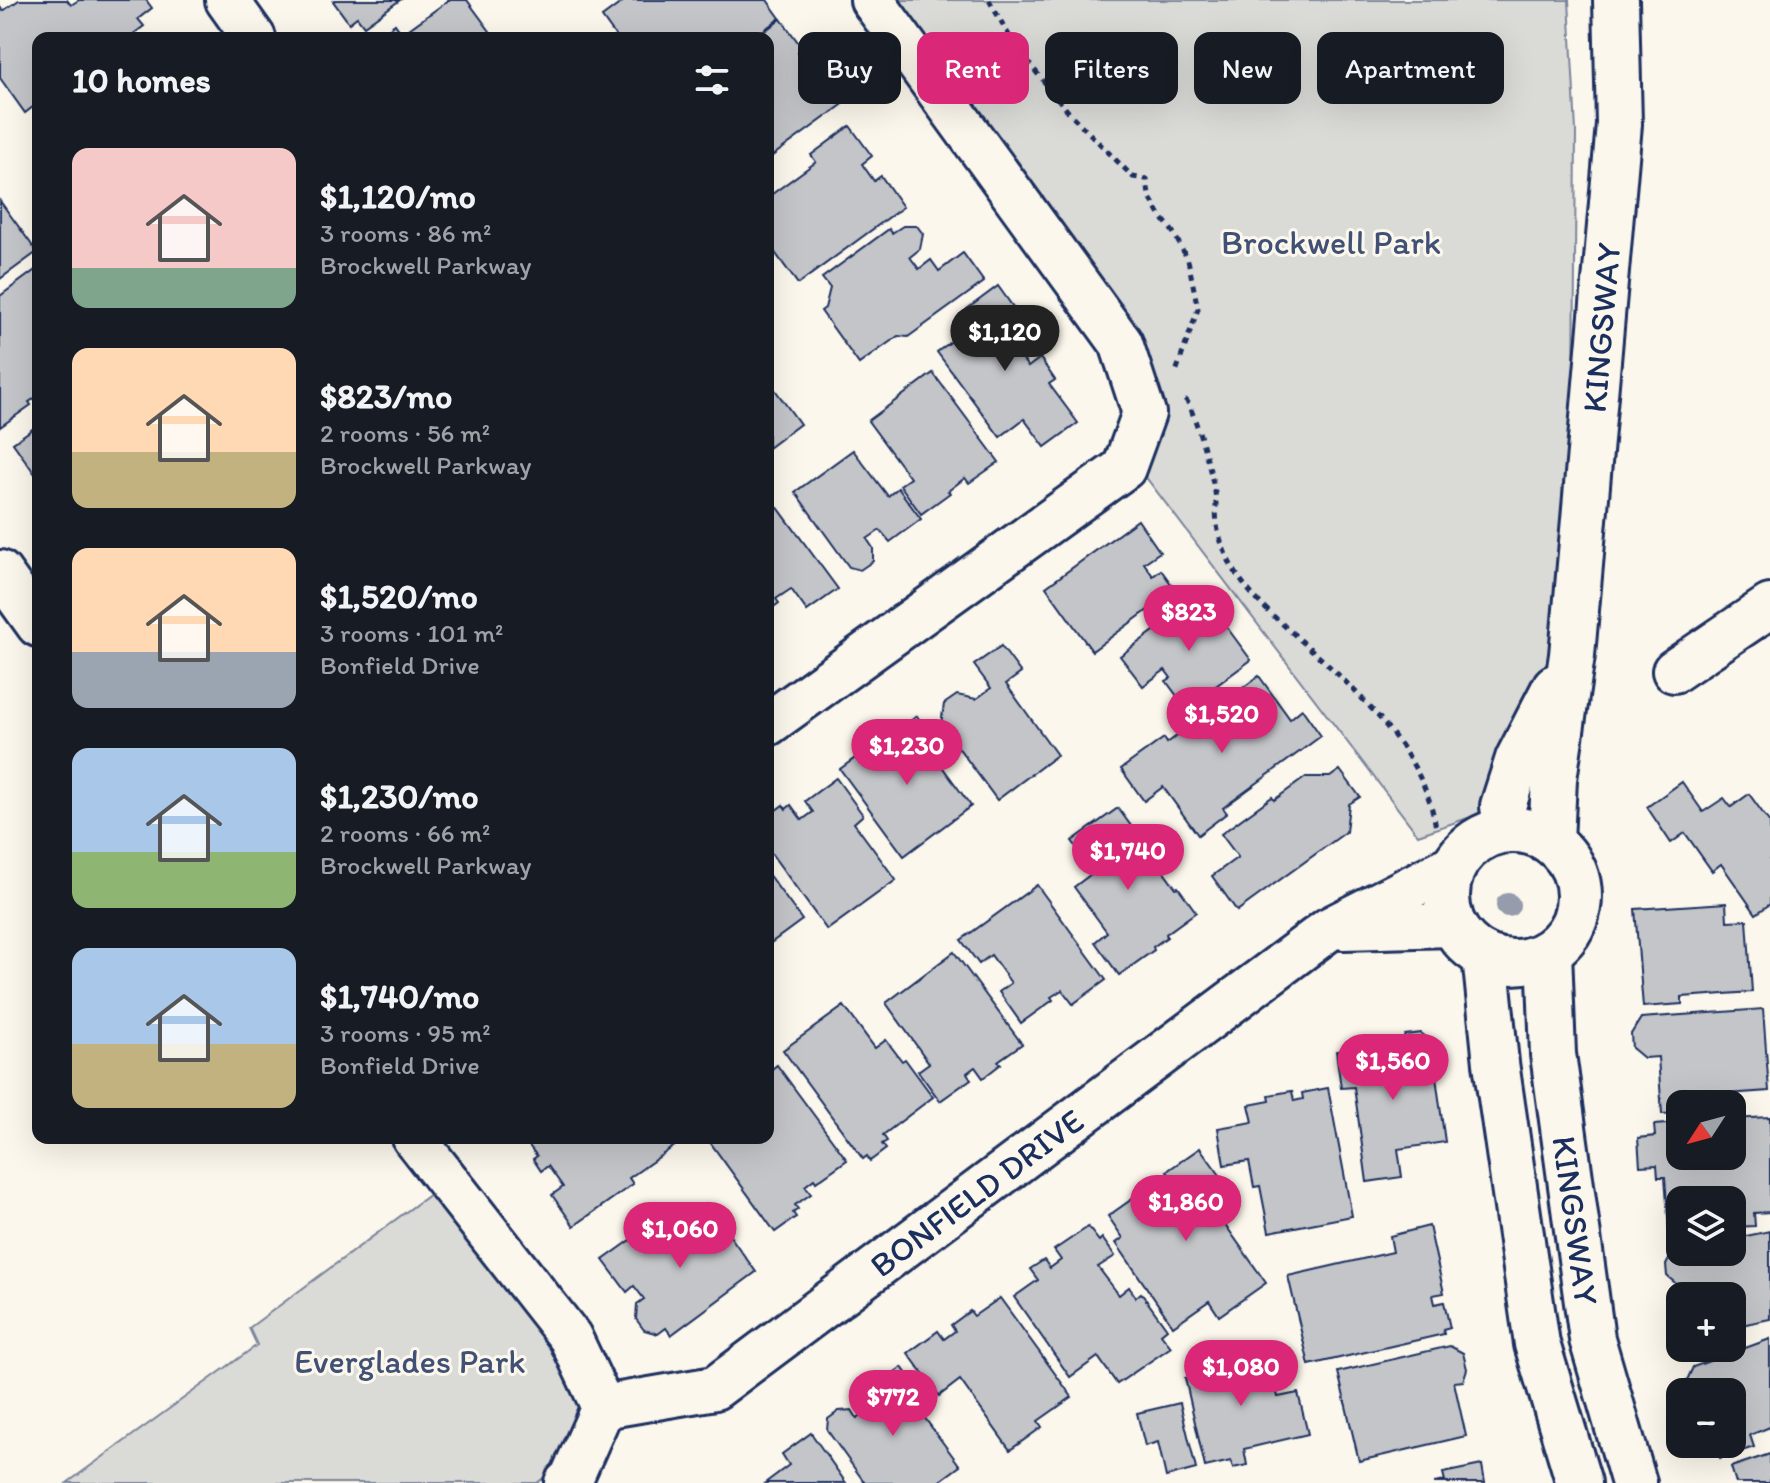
<!DOCTYPE html>
<meta charset="utf-8">
<style>
:root{--surface:#171b24;--page:#20242c;--text:#f1f3f6;--muted:#9ea1a6;--accent:#db2777}
body{margin:0;font-family:Itim,sans-serif;background:var(--page);color:var(--text);height:100vh;display:flex;flex-direction:column;font-size:30px;white-space:nowrap}
*{box-sizing:border-box;margin:0}
p{font-size:26px;color:var(--muted)}
.icon{flex:none;width:44px;height:44px;fill:none;stroke:currentColor;stroke-width:2;stroke-linecap:round;stroke-linejoin:round}
.map{position:relative;flex:1;overflow:hidden}
.details{position:absolute;left:32px;top:32px;width:742px;height:1112px;display:flex;flex-direction:column;background:var(--surface);border-radius:16px;box-shadow:0 8px 32px #0002}
.details>*{flex:none}
.hud{position:absolute;left:798px;top:32px;width:760px;height:72px;display:flex;gap:16px}
.needle{width:52px;rotate:234deg}
.tools{position:absolute;left:1666px;top:1090px;display:grid;gap:16px}
.tools a{display:grid;place-items:center;width:80px;height:80px;border-radius:16px;background:var(--surface);box-shadow:0 8px 32px #0002;font-size:40px}
.price{position:absolute;translate:-50% -68px;padding:0 18px;border-radius:28px;background:var(--accent);color:#fff;font-size:26px;line-height:52px;filter:drop-shadow(0 2px 4px #0008)}
.price::after{content:'';position:absolute;left:50%;top:48px;width:24px;height:18px;margin-left:-12px;background:inherit;clip-path:polygon(0 0,100% 0,50% 100%)}
.price.on{background:#222;color:#fff}
ul{padding:0;list-style:none}
li{display:flex;align-items:center;gap:24px;height:200px;padding:0 40px}
li span{display:grid;place-items:center;flex:none;width:224px;height:160px;border-radius:16px;color:#555}
li>.icon{margin-inline-start:auto}
span .icon{width:96px;height:96px;fill:#fffc;stroke-width:1}
li b{font-size:34px}
h2{display:flex;justify-content:space-between;align-items:center;height:96px;padding:0 40px;font-size:34px}
.tag{padding:0 28px;border-radius:16px;background:var(--surface);box-shadow:0 8px 32px #0002;font-size:28px;line-height:72px}
.tag.on{background:var(--accent);color:#fff}
.map>svg:first-child{display:block}
.green{fill:#dadad7;stroke:#7a849a;stroke-width:2}
.building{fill:#c3c5c9;stroke:#1b2f5e;stroke-width:2}
.lines{fill:none;stroke-linecap:round;stroke-linejoin:round}
.street-casing{stroke:#1b2f5e;stroke-width:48}
.secondary-casing{stroke:#1b2f5e;stroke-width:50}
.path{stroke:#1b2f5e;stroke-width:5;stroke-dasharray:6 6;stroke-linecap:butt}
.street{stroke:#fbf7ec;stroke-width:42}
.secondary{stroke:#fbf7ec;stroke-width:44}
.tree{fill:#959cab}
.labels{text-anchor:middle;stroke-width:6;stroke-linejoin:round;paint-order:stroke}
.park-label{font-size:34px;fill:#415176;stroke:#fbf7ec}
.street-label{font-size:34px;fill:#1b2f5e;stroke:#fbf7ec}
</style>
<div class="map">
<svg width="1770" height="1483" viewBox="0 0 1770 1483">
<rect width="100%" height="100%" fill="#fbf7ec"/>
<filter id="ink" filterUnits="userSpaceOnUse"><feTurbulence type="fractalNoise" baseFrequency=".0125" numOctaves="2"/><feDisplacementMap in="SourceGraphic" scale="16" xChannelSelector="R" yChannelSelector="G"/><feConvolveMatrix kernelMatrix="1 2 1 2 8 2 1 2 1" color-interpolation-filters="sRGB"/></filter>
<g filter="url(#ink)">
<g class="green">
<polygon points="880,0 1569,0 1576,131 1572,655 1503,806 1418,835 1129,455 1144,413"/>
<polygon points="433,1192 553,1342 582,1400 555,1469 537,1483 67,1483 257,1345 249,1328"/>
</g>
<g class="building">
<polygon points="19,0 67,0 71,5 79,0 146,0 152,8 138,19 144,26 128,38 38,38 38,103 25,113 0,78 0,7 3,11"/>
<polygon points="335,0 400,0 364,26 357,17 349,23 333,1"/>
<polygon points="449,0 467,0 495,38 376,38 395,24 402,34"/>
<polygon points="625,0 767,0 780,18 753,38 617,38 602,17"/>
<polygon points="781,19 803,49 798,52 808,66 805,68 815,82 822,77 828,85 830,83 840,97 838,99 842,105 768,159 768,38 755,38"/>
<polygon points="850,126 872,156 862,164 874,181 881,176 903,207 798,284 768,243 768,197 816,162 811,155"/>
<polygon points="0,201 37,252 0,279"/>
<polygon points="903,226 917,226 923,234 920,249 910,257 919,269 931,260 939,271 963,253 984,282 908,337 898,336 859,364 821,311 825,308 830,288 822,278 889,229 892,233"/>
<polygon points="38,268 38,396 29,402 31,405 0,427 0,296"/>
<polygon points="998,286 1023,321 1016,326 1023,335 1012,344 1028,367 1040,358 1055,380 1049,384 1078,423 1045,447 1024,419 1000,437 937,352 976,323 967,309"/>
<polygon points="933,373 999,462 969,483 965,478 948,491 950,493 921,514 900,485 910,478 868,421"/>
<polygon points="768,380 800,424 768,448"/>
<polygon points="38,425 38,472 35,474 13,443"/>
<polygon points="853,450 888,496 898,488 921,519 890,542 880,530 867,539 873,548 873,561 860,570 849,567 795,492"/>
<polygon points="768,494 838,589 807,611 791,589 776,599 779,603 768,611"/>
<polygon points="1138,520 1160,552 1144,563 1153,576 1161,570 1182,599 1155,620 1148,610 1092,651 1046,587"/>
<polygon points="1203,595 1251,660 1186,708 1166,681 1171,678 1165,670 1143,686 1120,656"/>
<polygon points="1001,646 1021,673 1006,684 1057,755 997,800 941,724 944,704 957,695 976,699 991,688 974,665"/>
<polygon points="1259,676 1290,719 1302,709 1321,736 1223,808 1227,813 1198,835 1163,787 1144,801 1121,769 1164,738 1167,743"/>
<polygon points="917,716 939,747 932,753 971,806 904,856 840,769 865,751 871,759 890,745 886,739"/>
<polygon points="1340,770 1360,797 1349,804 1346,832 1237,911 1212,876 1238,857 1221,834 1272,797 1274,800 1306,777 1330,777"/>
<polygon points="836,778 863,815 854,823 896,880 827,930 768,849 768,816 783,805 786,809 791,805 802,820 813,812 805,801"/>
<polygon points="1682,782 1703,812 1724,798 1731,807 1749,794 1770,823 1770,904 1756,914 1721,864 1712,871 1685,833 1671,843 1647,807"/>
<polygon points="1118,808 1176,888 1178,887 1196,912 1166,934 1167,937 1153,947 1154,950 1119,975 1095,942 1107,932 1074,887 1095,871 1072,841"/>
<polygon points="768,874 802,920 768,945"/>
<polygon points="1037,885 1106,980 1073,1004 1062,990 1051,997 1053,1000 1021,1023 999,992 1011,983 991,955 979,964 961,940"/>
<polygon points="1726,903 1727,921 1747,920 1752,992 1682,997 1682,1004 1643,1007 1635,909"/>
<polygon points="954,952 1022,1044 998,1061 1001,1064 983,1078 975,1067 967,1073 971,1079 940,1101 918,1071 929,1063 886,1003"/>
<polygon points="844,1006 875,1048 886,1040 902,1061 905,1059 933,1097 883,1135 887,1141 882,1144 886,1149 870,1161 867,1156 863,1159 783,1050"/>
<polygon points="1763,1009 1769,1091 1698,1096 1699,1104 1680,1104 1680,1113 1662,1114 1658,1057 1644,1058 1632,1048 1631,1034 1641,1018"/>
<polygon points="1421,1033 1431,1041 1445,1142 1398,1149 1402,1177 1367,1182 1354,1087 1341,1088 1336,1051 1369,1047 1370,1053 1399,1048 1405,1035"/>
<polygon points="777,1065 847,1160 816,1182 814,1179 805,1186 811,1194 795,1205 798,1209 793,1213 796,1217 775,1232 707,1138 768,1138 768,1072"/>
<polygon points="1328,1088 1352,1216 1269,1232 1260,1186 1254,1187 1249,1161 1224,1165 1218,1128 1253,1122 1249,1105 1270,1101 1269,1095 1292,1091 1294,1101 1303,1099 1302,1093"/>
<polygon points="1770,1117 1770,1212 1754,1213 1755,1226 1732,1227 1732,1200 1680,1200 1680,1244 1670,1245 1665,1177 1658,1177 1657,1165 1640,1166 1638,1138 1655,1136 1654,1125 1680,1123 1680,1156 1732,1156 1732,1119"/>
<polygon points="523,1138 681,1138 683,1140 629,1178 633,1184 574,1226 552,1195 563,1187 548,1166 541,1171 533,1159 537,1156"/>
<polygon points="1200,1148 1228,1186 1208,1200 1266,1283 1219,1316 1209,1301 1173,1326 1116,1243 1123,1238 1108,1216 1145,1190 1148,1194 1171,1178 1167,1171"/>
<polygon points="707,1204 756,1272 671,1335 666,1328 658,1334 644,1330 636,1319 637,1304 644,1299 634,1286 627,1292 603,1260 649,1227 669,1231"/>
<polygon points="1429,1226 1444,1293 1433,1295 1435,1304 1444,1302 1450,1328 1443,1330 1444,1334 1309,1365 1288,1276 1393,1252 1390,1236"/>
<polygon points="1088,1227 1099,1241 1102,1238 1115,1256 1098,1267 1119,1295 1129,1287 1136,1297 1141,1293 1167,1329 1161,1334 1171,1347 1117,1384 1098,1357 1070,1377 1014,1297 1038,1280 1030,1269 1044,1260 1050,1268 1061,1260 1054,1250"/>
<polygon points="1770,1231 1770,1319 1732,1327 1732,1296 1695,1296 1693,1285 1681,1288 1667,1276 1666,1265 1673,1252 1680,1251 1732,1252 1732,1239"/>
<polygon points="1000,1298 1072,1397 1038,1421 1042,1427 1010,1450 960,1380 939,1396 908,1353 938,1331 944,1339 955,1331 951,1325 970,1311 974,1316"/>
<polygon points="1770,1339 1770,1427 1750,1435 1754,1447 1720,1458 1715,1444 1732,1444 1732,1392 1690,1391 1687,1380 1693,1367"/>
<polygon points="1450,1346 1463,1353 1467,1369 1463,1381 1454,1382 1466,1436 1359,1461 1338,1372"/>
<polygon points="1267,1348 1278,1397 1298,1393 1308,1434 1244,1449 1247,1465 1233,1468 1231,1461 1205,1467 1185,1378 1206,1373 1204,1362"/>
<polygon points="902,1367 925,1400 916,1406 960,1466 937,1483 865,1483 827,1430 828,1419 839,1411 852,1410 857,1418 881,1402 871,1389"/>
<polygon points="1180,1403 1196,1469 1166,1477 1158,1442 1145,1446 1137,1413"/>
<polygon points="811,1433 846,1483 765,1483 789,1465 782,1454"/>
<polygon points="1770,1454 1770,1483 1736,1483 1731,1467"/>
<polygon points="1482,1465 1485,1483 1434,1483 1445,1481 1443,1473"/>
</g>
<g class="lines">
<g class="street-casing">
<g id="street">
<polyline points="227,0 254,38"/>
<polyline points="0,572 38,625"/>
<polyline points="1674,671 1770,606"/>
<polyline points="768,724 1124,468 1144,413 1121,343 872,0"/>
<polyline points="1343,928 1453,925"/>
<polyline points="414,1138 570,1337 603,1407 571,1479 566,1483"/>
<path id="s1" d="M603 1407 715 1388 1329 929 1456 864"/>
</g>
</g>
<g class="secondary-casing">
<g id="secondary">
<polyline points="1506,829 1503,806 1518,759 1555,687"/>
<circle cx="1513" cy="896" r="66"/>
<path id="s2" d="M1551 841 1554 779 1572 655 1619 124 1616 0"/>
<path id="s3" d="M1549 952 1553 1054 1592 1339 1634 1483"/>
<polyline points="1485,956 1496,1063 1537,1344 1579,1483"/>
</g>
</g>
<g class="path">
<polyline points="989,0 1015,46 1071,115 1133,177 1147,179 1149,196 1160,215 1173,232 1188,260 1198,309 1175,375"/>
<path d="M1185 399 1189 404C1201 435 1208 460 1215 492 1217 506 1215 521 1219 535 1222 545 1227 559 1233 568 1251 599 1278 620 1304 643 1357 691 1426 754 1436 829"/>
</g>
<use href="#street" class="street"/>
<use href="#secondary" class="secondary"/>
</g>
<circle class="tree" cx="1508" cy="905" r="12"/>
</g>
<g class="labels">
<g class="park-label">
<text x="1331" y="254">Brockwell Park</text>
<text x="410" y="1373">Everglades Park</text>
</g>
<g class="street-label">
<text dy="12" stroke="none"><textPath href="#s2" startOffset="516">KINGSWAY</textPath></text>
<text dy="12" stroke="none"><textPath href="#s1" startOffset="440">BONFIELD DRIVE</textPath></text>
<text dy="12" stroke="none"><textPath href="#s3" startOffset="270">KINGSWAY</textPath></text>
</g>
</g>
</svg>
<div class="tools">
<a><svg class="needle" viewBox="-14 -14 28 28"><path d="M0-13l5 13h-10z" fill="#e53935"/><path d="M0 13l5-13h-10z" fill="#9ea1a6"/></svg></a>
<a><svg class="icon" aria-label="layers" viewBox="0 0 24 24"><path d="M12 4l9 5-9 5-9-5zM3 14l9 5 9-5"/></svg></a>
<a>+</a>
<a>−</a>
</div>
<b class="price on" style="left:1005px;top:373px">$1,120</b>
<b class="price" style="left:1189px;top:653px">$823</b>
<b class="price" style="left:1222px;top:755px">$1,520</b>
<b class="price" style="left:907px;top:787px">$1,230</b>
<b class="price" style="left:1128px;top:892px">$1,740</b>
<b class="price" style="left:1393px;top:1102px">$1,560</b>
<b class="price" style="left:1186px;top:1243px">$1,860</b>
<b class="price" style="left:680px;top:1270px">$1,060</b>
<b class="price" style="left:1241px;top:1408px">$1,080</b>
<b class="price" style="left:893px;top:1438px">$772</b>
<div class="hud">
<a class="tag">Buy</a>
<a class="tag on">Rent</a>
<a class="tag">Filters</a>
<a class="tag">New</a>
<a class="tag">Apartment</a>
</div>
<section class="details">
<h2>10 homes<svg class="icon" aria-label="filters" viewBox="0 0 24 24"><path d="M4 7h16M4 17h16"/><circle cx="9" cy="7" r="2"/><circle cx="15" cy="17" r="2"/></svg></h2>
<ul>
<li><span style="background:linear-gradient(#f6c9c9 75%,#7fa58c 0)"><svg class="icon" aria-label="home" viewBox="0 0 24 24"><path d="M3 11l9-7 9 7M6 9v11h12V9"/></svg></span><div><b>$1,120/mo</b><p>3 rooms · 86 m²</p><p>Brockwell Parkway</p></div></li>
<li><span style="background:linear-gradient(#ffd9b3 65%,#c2b280 0)"><svg class="icon" aria-label="home" viewBox="0 0 24 24"><path d="M3 11l9-7 9 7M6 9v11h12V9"/></svg></span><div><b>$823/mo</b><p>2 rooms · 56 m²</p><p>Brockwell Parkway</p></div></li>
<li><span style="background:linear-gradient(#ffd9b3 65%,#9aa5b1 0)"><svg class="icon" aria-label="home" viewBox="0 0 24 24"><path d="M3 11l9-7 9 7M6 9v11h12V9"/></svg></span><div><b>$1,520/mo</b><p>3 rooms · 101 m²</p><p>Bonfield Drive</p></div></li>
<li><span style="background:linear-gradient(#a9c7e8 65%,#8fb573 0)"><svg class="icon" aria-label="home" viewBox="0 0 24 24"><path d="M3 11l9-7 9 7M6 9v11h12V9"/></svg></span><div><b>$1,230/mo</b><p>2 rooms · 66 m²</p><p>Brockwell Parkway</p></div></li>
<li><span style="background:linear-gradient(#a9c7e8 60%,#c2b280 0)"><svg class="icon" aria-label="home" viewBox="0 0 24 24"><path d="M3 11l9-7 9 7M6 9v11h12V9"/></svg></span><div><b>$1,740/mo</b><p>3 rooms · 95 m²</p><p>Bonfield Drive</p></div></li>
</ul>
</section>
</div>
